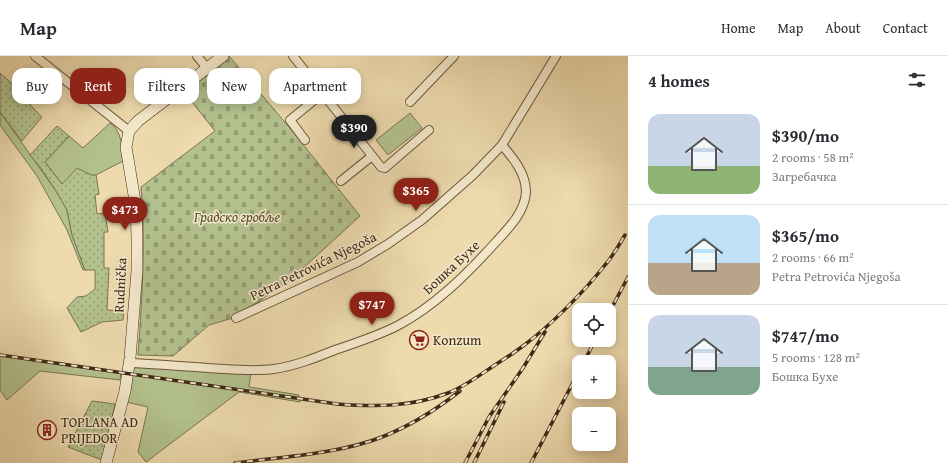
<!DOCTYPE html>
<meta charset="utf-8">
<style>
:root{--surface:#fff;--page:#f7f7f7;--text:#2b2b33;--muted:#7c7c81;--line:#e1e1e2;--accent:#8f2418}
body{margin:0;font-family:"Gentium Book Plus",serif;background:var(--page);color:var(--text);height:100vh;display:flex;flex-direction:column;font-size:15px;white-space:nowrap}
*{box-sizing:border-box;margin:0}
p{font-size:13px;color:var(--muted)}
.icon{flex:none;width:22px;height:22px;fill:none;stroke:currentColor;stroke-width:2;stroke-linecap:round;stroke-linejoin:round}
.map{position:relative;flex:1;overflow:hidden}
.panel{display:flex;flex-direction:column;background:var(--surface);width:320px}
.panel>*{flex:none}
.hud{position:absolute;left:12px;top:12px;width:380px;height:36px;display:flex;gap:8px}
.controls{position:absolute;left:572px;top:247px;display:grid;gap:8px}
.controls a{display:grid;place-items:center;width:44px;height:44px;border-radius:8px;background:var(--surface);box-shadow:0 2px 10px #0003;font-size:20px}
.price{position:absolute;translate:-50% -34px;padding:0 9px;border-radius:14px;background:var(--accent);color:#fff;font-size:13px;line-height:26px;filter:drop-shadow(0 1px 2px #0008)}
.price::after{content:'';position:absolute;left:50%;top:24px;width:12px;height:9px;margin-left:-6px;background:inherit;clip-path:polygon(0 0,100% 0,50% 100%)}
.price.active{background:#222;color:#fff}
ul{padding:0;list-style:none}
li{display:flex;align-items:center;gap:12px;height:100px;padding:0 20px}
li+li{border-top:1px solid var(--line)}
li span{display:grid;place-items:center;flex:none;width:112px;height:80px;border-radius:12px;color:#555}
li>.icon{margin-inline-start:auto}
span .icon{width:48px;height:48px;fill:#fffc;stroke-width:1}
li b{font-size:17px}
h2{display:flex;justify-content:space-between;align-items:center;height:48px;padding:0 20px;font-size:17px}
.pill{padding:0 14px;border-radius:12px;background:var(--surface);box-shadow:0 2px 10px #0003;font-size:14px;line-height:36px}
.pill.active{background:var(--accent);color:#fff}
header{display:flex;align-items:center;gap:24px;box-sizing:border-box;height:56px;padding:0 20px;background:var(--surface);border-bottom:1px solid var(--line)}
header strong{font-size:19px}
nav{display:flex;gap:22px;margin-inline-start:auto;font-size:14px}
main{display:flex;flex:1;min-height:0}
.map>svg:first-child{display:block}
.grass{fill:#b3c18e;stroke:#797650}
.cemetery{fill:url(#cemetery-stones);stroke:#797650}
.park{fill:url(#park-dots);stroke:#797650}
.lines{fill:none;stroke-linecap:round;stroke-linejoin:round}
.street-casing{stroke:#6a563a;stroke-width:10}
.secondary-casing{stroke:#3f2a13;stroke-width:12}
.street{stroke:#f3e7ca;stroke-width:8}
.secondary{stroke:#f3e7ca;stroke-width:11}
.rail-casing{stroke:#3f2a13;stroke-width:3.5}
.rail{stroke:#f3e7ca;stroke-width:2;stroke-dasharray:6;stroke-linecap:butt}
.labels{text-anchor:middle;stroke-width:3;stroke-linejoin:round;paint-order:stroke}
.park-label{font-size:14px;font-style:italic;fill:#56482c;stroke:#f3e7ca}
.street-label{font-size:14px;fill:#3f2a13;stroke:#f3e7ca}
.poi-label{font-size:14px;fill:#3f2a13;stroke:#f3e7ca;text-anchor:start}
</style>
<header>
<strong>Map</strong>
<nav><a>Home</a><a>Map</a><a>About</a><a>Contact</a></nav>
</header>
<main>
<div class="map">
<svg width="628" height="407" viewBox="0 0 628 407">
<defs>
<pattern id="cemetery-stones" width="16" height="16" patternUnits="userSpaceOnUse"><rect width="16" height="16" fill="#b3c18e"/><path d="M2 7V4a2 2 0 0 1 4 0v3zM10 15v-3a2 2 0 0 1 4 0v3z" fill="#939d73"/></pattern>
<pattern id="park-dots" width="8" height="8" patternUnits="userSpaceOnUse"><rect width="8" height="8" fill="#b3c18e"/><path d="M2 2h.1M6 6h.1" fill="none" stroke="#939d73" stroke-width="1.8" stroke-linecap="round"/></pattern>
</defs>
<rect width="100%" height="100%" fill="#eddaad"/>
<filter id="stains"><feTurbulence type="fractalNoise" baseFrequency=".005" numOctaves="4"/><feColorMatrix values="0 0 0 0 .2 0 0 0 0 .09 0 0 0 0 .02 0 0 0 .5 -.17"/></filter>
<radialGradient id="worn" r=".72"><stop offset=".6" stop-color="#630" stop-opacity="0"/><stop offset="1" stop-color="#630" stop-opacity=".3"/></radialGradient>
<g class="grass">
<polygon points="0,56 56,135 67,154 72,179 85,214 83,214 67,174 37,120 0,69"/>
<polygon points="410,57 422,72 388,99 376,84"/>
<path d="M110 67C122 75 122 91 123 105L96 119 62 128 45 106 69 80 83 92Z"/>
<polygon points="0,299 48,307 121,316 120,324 40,315 7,344 0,334"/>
<polygon points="146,309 251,316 249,331 299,339 300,346 239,336 146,406 138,396 148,351 126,346 131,312"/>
</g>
<path class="cemetery" d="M229 0 294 77 360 160 290 224 236 261 209 269 173 300 138 299C142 243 146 187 141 131L215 75 184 36Z"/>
<g class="park">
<polygon points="0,17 20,35 28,27 41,38 30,49 42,61 22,85 0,56"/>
<polygon points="57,70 69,80 45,106 62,128 77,112 91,119 96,119 99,138 95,139 97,158 105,157 108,176 104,176 104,212 109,212 107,254 124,255 123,264 102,266 81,276 67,252 77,241 86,240 95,233 95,214 85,214 72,179 67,154 56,135 40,111 30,99"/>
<polygon points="92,345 115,348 102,404 68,391"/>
</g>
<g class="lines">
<g class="street-casing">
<g id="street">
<polyline points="35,0 129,75"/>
<polyline points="197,0 207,12"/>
<polyline points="293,0 381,111 385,112 429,74"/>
<polyline points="410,46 454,0"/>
<polyline points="305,84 290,64 323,37"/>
<polyline points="341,125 372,100"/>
<polyline points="236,262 358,206 388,188 422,164 473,119 502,89 556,0"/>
<path d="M130 307C156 308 182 310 208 312 230 313 252 316 274 313 295 310 315 302 335 294 356 287 377 280 397 270 435 250 466 219 495 187 508 173 525 156 526 136 526 117 513 102 502 89"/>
</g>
</g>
<g class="secondary-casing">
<polyline id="secondary" points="106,407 125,335 130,302 137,215 137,181 136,151 126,91 129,75 138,65 223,0"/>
</g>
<use href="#street" class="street"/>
<use href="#secondary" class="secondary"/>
<g class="rail-casing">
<g id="rail">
<polyline points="609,257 628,221"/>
<path d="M0 299 337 348C376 351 411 351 448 337 466 330 481 318 498 307 506 302 515 296 523 290 550 270 584 236 605 209 613 200 619 189 625 179"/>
<polyline points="584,306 595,284"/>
<path d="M235 407C281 401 339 398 382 381 410 370 437 353 460 335"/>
<polyline points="465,407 489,361 523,312 545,276"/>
<polyline points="474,407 504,346"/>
<polyline points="531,407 579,315"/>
</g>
</g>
<use href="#rail" class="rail"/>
</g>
<defs>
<g id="supermarket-ring" transform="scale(1)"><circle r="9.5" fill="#f3e7ca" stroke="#8f2418" stroke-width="1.5"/><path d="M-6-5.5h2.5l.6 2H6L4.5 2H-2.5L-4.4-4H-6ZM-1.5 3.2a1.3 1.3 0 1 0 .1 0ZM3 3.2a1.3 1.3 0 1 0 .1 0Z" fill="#8f2418"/></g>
<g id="building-ring" transform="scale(1)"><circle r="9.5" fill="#f3e7ca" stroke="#8f2418" stroke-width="1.5"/><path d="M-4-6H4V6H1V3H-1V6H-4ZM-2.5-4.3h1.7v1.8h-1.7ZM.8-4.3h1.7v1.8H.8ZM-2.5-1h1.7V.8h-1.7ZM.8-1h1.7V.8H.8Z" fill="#8f2418"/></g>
</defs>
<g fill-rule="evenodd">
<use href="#supermarket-ring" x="419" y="284"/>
<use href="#building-ring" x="47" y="374"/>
</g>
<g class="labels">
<g class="park-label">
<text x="237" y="166">Градско гробље</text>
</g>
<g class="street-label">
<text transform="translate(313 210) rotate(-26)" y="5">Petra Petrovića Njegoša</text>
<text transform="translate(451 211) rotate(-43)" y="5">Бошка Бухе</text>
<text transform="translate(120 229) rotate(-87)" y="5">Rudnička</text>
</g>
<g class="poi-label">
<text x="433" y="289">Konzum</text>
<text x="61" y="371">TOPLANA AD<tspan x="61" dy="16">PRIJEDOR</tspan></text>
</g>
</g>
<rect width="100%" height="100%" filter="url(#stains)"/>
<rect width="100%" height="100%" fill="url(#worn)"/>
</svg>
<div class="controls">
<a><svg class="icon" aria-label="locate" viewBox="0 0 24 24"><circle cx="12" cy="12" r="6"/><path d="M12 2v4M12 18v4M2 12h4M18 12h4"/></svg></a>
<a>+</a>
<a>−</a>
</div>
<b class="price active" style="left:354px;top:93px">$390</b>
<b class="price" style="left:416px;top:156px">$365</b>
<b class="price" style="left:125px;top:175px">$473</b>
<b class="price" style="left:372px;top:270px">$747</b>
<div class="hud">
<a class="pill">Buy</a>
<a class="pill active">Rent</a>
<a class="pill">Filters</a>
<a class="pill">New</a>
<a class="pill">Apartment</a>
</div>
</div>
<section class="panel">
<h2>4 homes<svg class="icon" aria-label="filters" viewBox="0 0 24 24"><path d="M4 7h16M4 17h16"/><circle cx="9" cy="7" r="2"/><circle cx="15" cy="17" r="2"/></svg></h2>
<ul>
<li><span style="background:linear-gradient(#c9d6e8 65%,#8fb573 0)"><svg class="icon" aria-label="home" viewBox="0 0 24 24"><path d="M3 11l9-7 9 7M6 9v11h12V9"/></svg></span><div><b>$390/mo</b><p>2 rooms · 58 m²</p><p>Загребачка</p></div></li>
<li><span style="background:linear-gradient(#bfe0f5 60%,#b9a48a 0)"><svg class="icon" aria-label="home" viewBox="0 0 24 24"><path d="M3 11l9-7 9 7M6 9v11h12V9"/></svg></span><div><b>$365/mo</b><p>2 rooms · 66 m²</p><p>Petra Petrovića Njegoša</p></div></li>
<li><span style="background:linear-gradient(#c9d6e8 65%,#7fa58c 0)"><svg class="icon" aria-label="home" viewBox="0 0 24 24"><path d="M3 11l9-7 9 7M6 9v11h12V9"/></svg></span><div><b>$747/mo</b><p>5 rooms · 128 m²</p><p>Бошка Бухе</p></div></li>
</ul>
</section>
</main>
